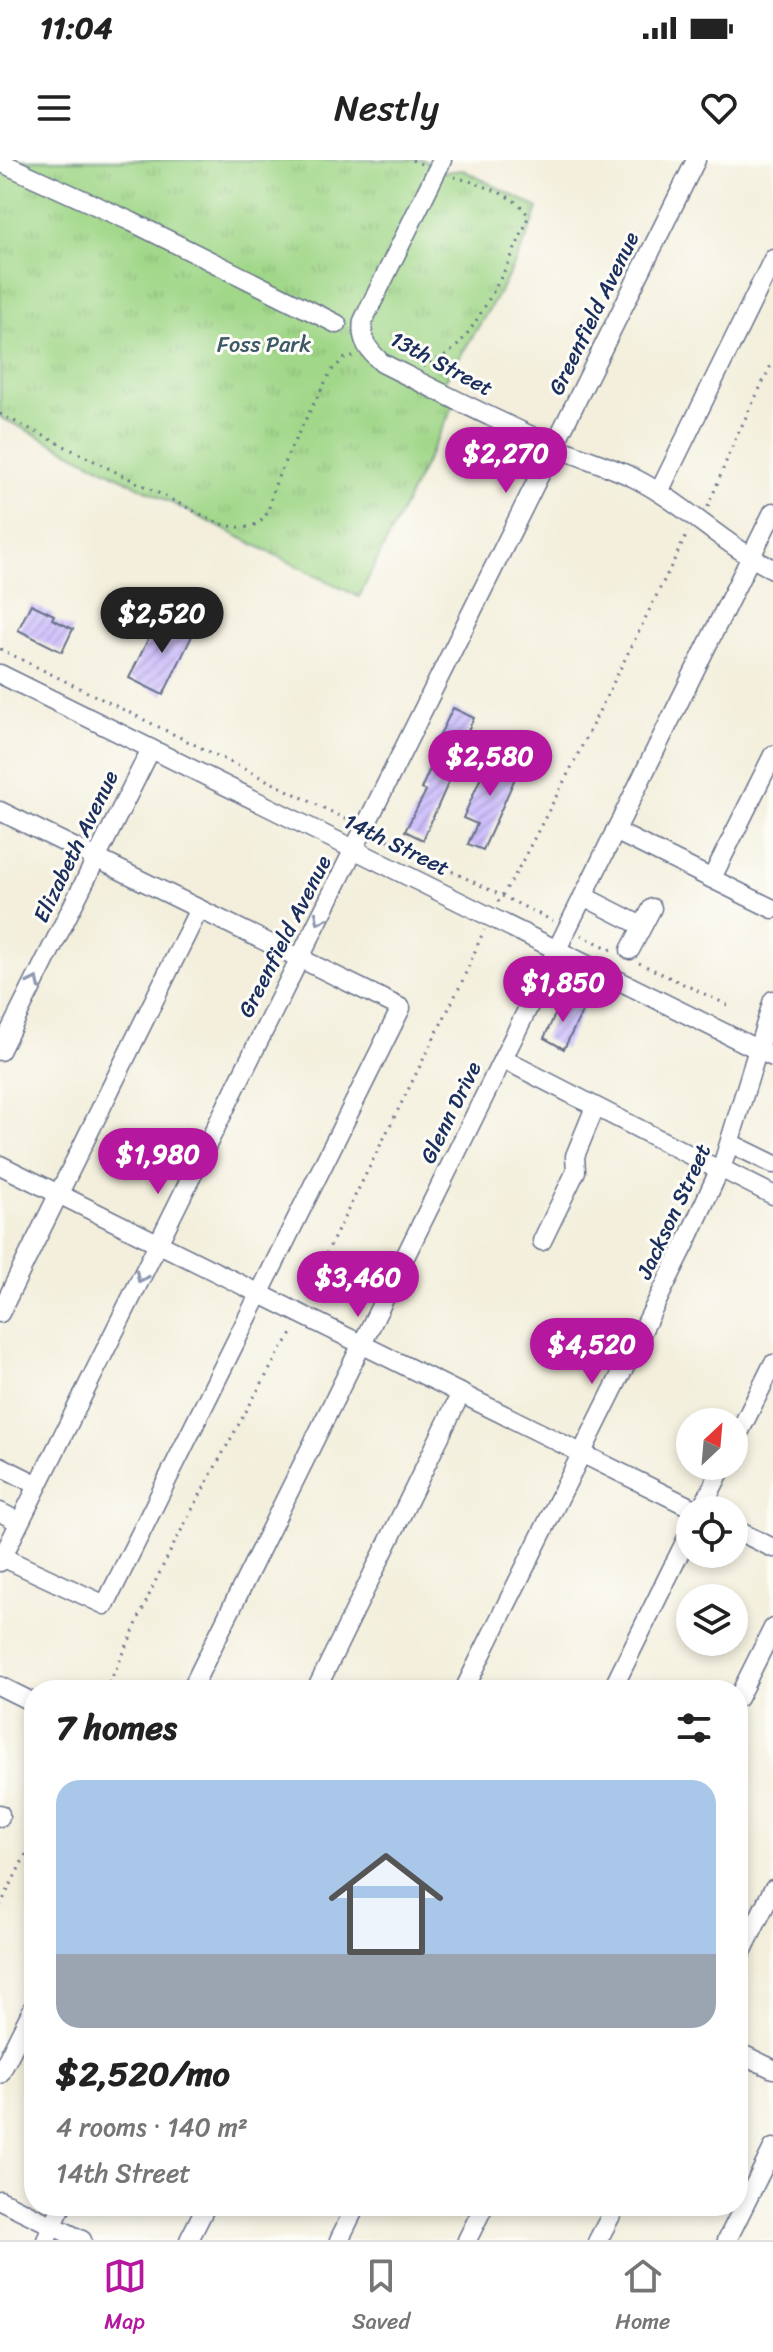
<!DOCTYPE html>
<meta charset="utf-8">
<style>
:root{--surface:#fff;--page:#f2f2f2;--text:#222;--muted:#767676;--line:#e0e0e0;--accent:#b5179e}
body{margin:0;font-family:Sriracha,sans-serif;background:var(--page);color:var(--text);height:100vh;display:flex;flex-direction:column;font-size:30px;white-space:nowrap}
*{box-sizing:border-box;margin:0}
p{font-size:26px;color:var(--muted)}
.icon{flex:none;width:44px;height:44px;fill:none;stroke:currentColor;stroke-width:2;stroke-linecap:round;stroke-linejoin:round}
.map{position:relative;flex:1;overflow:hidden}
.panel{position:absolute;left:24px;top:1520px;width:724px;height:536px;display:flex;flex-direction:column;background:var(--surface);border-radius:32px;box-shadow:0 4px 12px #0003}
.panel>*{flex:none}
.needle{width:52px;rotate:26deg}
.fabs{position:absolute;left:676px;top:1248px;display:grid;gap:16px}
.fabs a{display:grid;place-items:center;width:72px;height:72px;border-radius:50%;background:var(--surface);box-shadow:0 4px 12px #0003;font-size:40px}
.price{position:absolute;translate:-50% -68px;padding:0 18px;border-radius:28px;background:var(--accent);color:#fff;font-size:26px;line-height:52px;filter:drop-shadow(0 2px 4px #0008)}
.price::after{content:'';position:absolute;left:50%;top:48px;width:24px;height:18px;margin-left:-12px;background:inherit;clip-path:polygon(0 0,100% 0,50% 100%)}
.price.active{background:#222;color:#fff}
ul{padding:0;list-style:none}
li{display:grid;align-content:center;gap:16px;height:424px;padding:0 32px}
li+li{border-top:2px solid var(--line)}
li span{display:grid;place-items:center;height:248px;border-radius:24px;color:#555}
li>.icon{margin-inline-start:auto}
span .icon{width:144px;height:144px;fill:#fffc;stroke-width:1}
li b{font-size:34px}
h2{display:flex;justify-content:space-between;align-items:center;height:96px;padding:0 32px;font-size:34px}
.status{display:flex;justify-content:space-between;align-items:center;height:56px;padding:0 40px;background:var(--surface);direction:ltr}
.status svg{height:22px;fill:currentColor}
header{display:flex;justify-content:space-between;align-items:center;height:104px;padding:0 32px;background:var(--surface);font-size:36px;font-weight:600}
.tabs{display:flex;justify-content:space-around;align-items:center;height:112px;border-top:2px solid var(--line);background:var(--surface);font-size:22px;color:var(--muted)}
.tabs a{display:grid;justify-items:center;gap:4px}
.tabs .active{color:var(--accent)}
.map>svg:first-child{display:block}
.park{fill:url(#park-tufts);stroke:#5e8373;stroke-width:2}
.building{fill:url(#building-hatch)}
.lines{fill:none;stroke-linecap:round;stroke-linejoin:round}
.minor-casing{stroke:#67728a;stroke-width:21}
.path{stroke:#67728a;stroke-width:3;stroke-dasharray:2 6;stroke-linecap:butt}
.minor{stroke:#fff;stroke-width:18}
.oneway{stroke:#8d97ae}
.labels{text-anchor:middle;stroke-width:6;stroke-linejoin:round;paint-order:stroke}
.street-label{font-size:22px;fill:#1b2f5e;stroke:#fdfcf7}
.park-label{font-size:22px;fill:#3c5968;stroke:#fdfcf7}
</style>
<div class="status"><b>11:04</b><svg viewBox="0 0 49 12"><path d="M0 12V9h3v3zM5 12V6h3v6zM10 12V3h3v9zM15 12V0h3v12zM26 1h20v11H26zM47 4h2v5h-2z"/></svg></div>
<header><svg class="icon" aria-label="menu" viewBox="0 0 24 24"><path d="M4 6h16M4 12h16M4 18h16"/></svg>Nestly<svg class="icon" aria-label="heart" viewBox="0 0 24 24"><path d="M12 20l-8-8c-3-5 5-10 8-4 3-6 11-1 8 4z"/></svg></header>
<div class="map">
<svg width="773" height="2080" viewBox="0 0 773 2080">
<defs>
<pattern id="park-tufts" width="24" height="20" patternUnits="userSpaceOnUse" patternTransform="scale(2)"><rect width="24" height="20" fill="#a0d788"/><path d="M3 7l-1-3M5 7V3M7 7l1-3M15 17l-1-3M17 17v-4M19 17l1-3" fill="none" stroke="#89b978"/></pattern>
<pattern id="building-hatch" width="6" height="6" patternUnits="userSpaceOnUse" patternTransform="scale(2)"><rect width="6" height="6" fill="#c5b3fc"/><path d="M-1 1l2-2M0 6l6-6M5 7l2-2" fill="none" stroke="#9f92cf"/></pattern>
</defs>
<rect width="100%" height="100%" fill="#fdfcf7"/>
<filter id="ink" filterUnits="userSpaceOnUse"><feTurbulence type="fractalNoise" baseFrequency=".0125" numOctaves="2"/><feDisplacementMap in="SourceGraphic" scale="16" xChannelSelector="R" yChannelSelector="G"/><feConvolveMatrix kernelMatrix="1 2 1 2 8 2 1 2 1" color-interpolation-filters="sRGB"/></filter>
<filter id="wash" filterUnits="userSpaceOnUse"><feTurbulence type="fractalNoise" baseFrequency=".006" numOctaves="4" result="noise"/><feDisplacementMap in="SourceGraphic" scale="32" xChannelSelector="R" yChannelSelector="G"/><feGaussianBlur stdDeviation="1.8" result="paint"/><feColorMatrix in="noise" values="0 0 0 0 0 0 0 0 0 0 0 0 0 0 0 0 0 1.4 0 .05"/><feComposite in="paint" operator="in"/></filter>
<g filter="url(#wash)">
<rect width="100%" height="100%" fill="#f3efdc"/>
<path class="park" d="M0 0H423L445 12 463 10 538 48C518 110 478 166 444 222L454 245 359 437 0 257Z"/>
<g id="blocks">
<g class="building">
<polygon points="31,444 54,455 52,459 73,469 62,492 18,470"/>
<polygon points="160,455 194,472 163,535 129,518"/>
<polygon points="453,548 474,558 445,617 450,619 423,680 405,671 426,631 421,629 434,600 429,597"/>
<polygon points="491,594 520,607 483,690 468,684 477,664 463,658"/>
<polygon points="562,840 583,850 564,889 544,878"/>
</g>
</g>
</g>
<g filter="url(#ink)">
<use href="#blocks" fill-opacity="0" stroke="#67728a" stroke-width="2"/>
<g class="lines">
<g class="minor-casing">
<g id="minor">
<path d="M442 0 363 161C360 180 368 190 382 203 438 231 494 260 552 285 580 298 609 305 636 319 685 344 723 385 773 409"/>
<polyline points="0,2 132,62 337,164"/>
<polyline points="659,332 773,99"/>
<polyline points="0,514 773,897"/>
<polyline points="0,651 401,848 105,1445 2,1397"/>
<polyline points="615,671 773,749"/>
<polyline points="712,718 773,595"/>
<polyline points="583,736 642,766"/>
<polyline points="630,790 652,748"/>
<polyline points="0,891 151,589"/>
<polyline points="503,899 719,1010"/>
<polyline points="730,983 773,1004"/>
<polyline points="0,1005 696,1350"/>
<polyline points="720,1008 773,1035"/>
<polyline points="542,1081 576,1011 575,996 595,947"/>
<polyline points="0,1153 199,749"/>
<polyline points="734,1283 773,1204"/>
<polyline points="0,1306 38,1325"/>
<polyline points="701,1350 723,1306"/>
<polyline points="0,1352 19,1362"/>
<polyline points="734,1369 773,1388"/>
<polyline points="0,1402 696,0"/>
<polyline points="0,1526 34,1543"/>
<polyline points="191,1530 773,352"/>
<polyline points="316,1530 461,1233"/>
<polyline points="464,1530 685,1085 724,1000 773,840"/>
<polyline points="612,1530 690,1372"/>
<polyline points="738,1538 773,1468"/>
<polyline points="0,1654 0,1657"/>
<polyline points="738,1800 773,1729"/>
<polyline points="738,1892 773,1909"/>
<polyline points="0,1914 34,1846"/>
<polyline points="0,2040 82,2080"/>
<polyline points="46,2080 62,2046"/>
<polyline points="189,2080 206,2046"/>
<polyline points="339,2080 356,2046"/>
<polyline points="467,2080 484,2046"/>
<polyline points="598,2080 616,2046"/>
<polyline points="727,2080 773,1988"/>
</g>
</g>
<g class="path">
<polyline points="412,0 421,4"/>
<path d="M423 207C433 201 446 196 455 188 477 168 519 86 528 57 522 36 469 20 450 16"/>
<path d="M0 254 214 361C230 367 248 372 262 360 271 352 270 336 275 325 290 286 312 248 331 211L345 198 354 196"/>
<polyline points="708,347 733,284 773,201"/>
<polyline points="0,489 352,662"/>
<polyline points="380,676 553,761"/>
<polyline points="498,742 515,715 571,608 688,372"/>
<polyline points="581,775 614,791"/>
<polyline points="639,803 732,847"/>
<polyline points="310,1139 326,1094 461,824 484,770"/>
<path d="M105 1530C125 1494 139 1456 157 1418 195 1341 238 1266 280 1191L294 1171"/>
<polyline points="0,1746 34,1678"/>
</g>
<use href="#minor" class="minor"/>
</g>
<defs><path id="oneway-chevron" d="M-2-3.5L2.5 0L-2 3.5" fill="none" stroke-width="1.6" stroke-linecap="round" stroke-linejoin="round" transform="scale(2)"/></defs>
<g class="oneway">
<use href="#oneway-chevron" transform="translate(320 759) rotate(117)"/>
<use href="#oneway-chevron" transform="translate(35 822) rotate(-64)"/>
<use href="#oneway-chevron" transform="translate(141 1117) rotate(116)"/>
</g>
</g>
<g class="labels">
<g class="street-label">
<text transform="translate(593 153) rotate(-64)" y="8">Greenfield Avenue</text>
<text transform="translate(442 203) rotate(28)" y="8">13th Street</text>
<text transform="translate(397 684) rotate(26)" y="8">14th Street</text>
<text transform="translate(75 686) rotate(-64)" y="8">Elizabeth Avenue</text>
<text transform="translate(284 776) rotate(-63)" y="8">Greenfield Avenue</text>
<text transform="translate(450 952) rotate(-64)" y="8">Glenn Drive</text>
<text transform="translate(673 1051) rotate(-65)" y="8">Jackson Street</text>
</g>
<g class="park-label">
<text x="264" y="192">Foss Park</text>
</g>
</g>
</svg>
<div class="fabs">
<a><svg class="needle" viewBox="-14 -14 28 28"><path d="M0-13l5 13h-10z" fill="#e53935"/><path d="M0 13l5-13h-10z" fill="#767676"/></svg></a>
<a><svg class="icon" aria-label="locate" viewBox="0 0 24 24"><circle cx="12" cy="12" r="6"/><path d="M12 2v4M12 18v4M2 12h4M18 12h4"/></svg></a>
<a><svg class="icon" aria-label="layers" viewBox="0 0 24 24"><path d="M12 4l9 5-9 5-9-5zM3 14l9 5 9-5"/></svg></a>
</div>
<b class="price" style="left:506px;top:335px">$2,270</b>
<b class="price active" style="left:162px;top:495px">$2,520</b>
<b class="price" style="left:490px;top:638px">$2,580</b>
<b class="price" style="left:563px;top:864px">$1,850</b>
<b class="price" style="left:158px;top:1036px">$1,980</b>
<b class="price" style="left:358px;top:1159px">$3,460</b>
<b class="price" style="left:592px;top:1226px">$4,520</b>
<section class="panel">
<h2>7 homes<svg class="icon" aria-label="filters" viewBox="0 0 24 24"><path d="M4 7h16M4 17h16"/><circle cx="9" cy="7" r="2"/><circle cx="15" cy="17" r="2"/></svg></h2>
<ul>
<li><span style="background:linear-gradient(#a9c7e8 70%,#9aa5b1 0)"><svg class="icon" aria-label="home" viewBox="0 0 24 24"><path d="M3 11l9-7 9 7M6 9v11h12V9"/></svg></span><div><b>$2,520/mo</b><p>4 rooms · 140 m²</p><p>14th Street</p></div></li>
</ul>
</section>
</div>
<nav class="tabs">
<a class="active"><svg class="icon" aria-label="map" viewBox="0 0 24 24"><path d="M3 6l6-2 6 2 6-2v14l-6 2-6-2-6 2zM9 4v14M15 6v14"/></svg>Map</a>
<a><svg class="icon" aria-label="saved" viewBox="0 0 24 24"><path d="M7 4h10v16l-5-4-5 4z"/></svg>Saved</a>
<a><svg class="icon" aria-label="home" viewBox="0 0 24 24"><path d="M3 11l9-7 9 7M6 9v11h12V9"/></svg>Home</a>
</nav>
